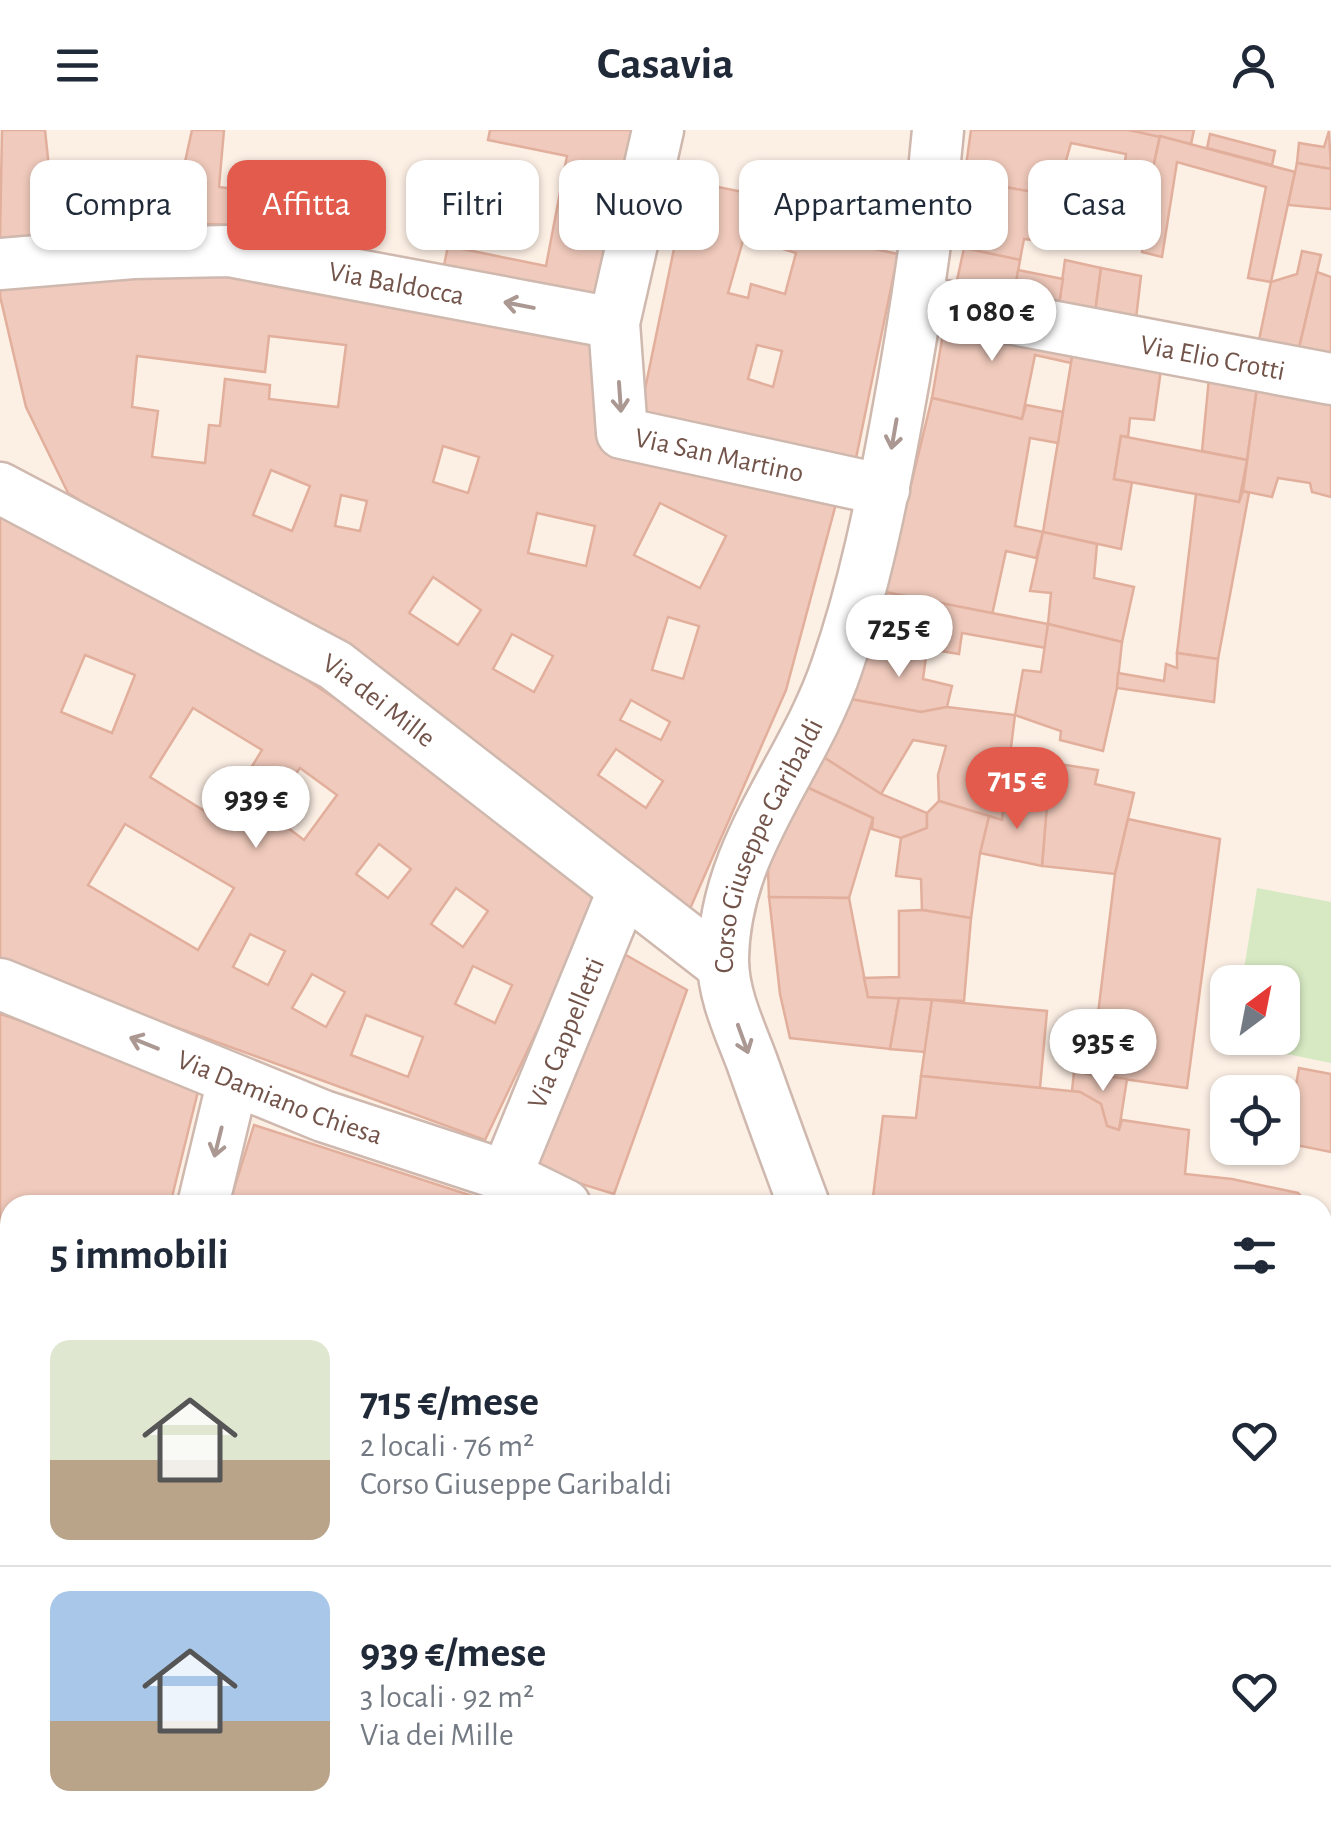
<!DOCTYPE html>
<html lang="it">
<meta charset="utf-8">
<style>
:root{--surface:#fff;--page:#f6f6f7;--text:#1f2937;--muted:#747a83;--line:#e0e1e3;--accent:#e25b4c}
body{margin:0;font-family:"Alegreya Sans",sans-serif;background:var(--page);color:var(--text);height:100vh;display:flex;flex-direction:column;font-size:38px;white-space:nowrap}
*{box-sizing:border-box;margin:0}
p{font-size:32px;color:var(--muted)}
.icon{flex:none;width:55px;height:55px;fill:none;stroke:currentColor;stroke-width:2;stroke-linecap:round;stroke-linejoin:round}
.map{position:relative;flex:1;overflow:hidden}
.side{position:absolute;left:0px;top:1065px;width:1332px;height:642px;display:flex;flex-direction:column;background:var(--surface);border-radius:30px 30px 0 0;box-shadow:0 2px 8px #0004}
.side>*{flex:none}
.banner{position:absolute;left:30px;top:30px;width:1272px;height:90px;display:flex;gap:20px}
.needle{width:65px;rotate:32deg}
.fabs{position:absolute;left:1210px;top:835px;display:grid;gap:20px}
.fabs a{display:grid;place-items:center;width:90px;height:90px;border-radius:20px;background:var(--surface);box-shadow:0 2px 8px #0004;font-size:50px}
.price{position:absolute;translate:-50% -85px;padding:0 22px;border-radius:35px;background:#fff;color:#222;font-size:32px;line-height:65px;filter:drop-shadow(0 2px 5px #0008)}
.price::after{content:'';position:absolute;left:50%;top:60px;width:30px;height:22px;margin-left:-15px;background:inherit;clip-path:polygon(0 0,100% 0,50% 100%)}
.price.selected{background:var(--accent);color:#fff}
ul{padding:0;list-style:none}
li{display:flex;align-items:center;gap:30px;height:250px;padding:0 50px}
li+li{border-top:2px solid var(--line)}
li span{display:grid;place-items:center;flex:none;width:280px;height:200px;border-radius:20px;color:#555}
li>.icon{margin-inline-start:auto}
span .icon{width:120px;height:120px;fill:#fffc;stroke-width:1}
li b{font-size:42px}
h2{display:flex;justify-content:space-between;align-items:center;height:120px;padding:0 50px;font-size:42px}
.tag{padding:0 35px;border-radius:20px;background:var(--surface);box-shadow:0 2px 8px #0004;font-size:35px;line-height:90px}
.tag.selected{background:var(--accent);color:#fff}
header{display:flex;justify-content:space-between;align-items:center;height:130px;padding:0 50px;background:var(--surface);font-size:45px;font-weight:700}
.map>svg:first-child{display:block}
.green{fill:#d7e9c3}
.building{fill:#f0cabc;stroke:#e2af9d;stroke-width:2.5;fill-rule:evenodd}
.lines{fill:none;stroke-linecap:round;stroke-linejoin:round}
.minor-casing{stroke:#cfb8ae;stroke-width:55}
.minor{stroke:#fff;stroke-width:50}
.oneway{stroke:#ab9892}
.labels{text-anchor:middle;stroke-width:8;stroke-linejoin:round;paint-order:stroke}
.street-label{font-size:28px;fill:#73544a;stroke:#fff4ea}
</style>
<header><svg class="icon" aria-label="menu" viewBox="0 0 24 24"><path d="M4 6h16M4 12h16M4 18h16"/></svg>Casavia<svg class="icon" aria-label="person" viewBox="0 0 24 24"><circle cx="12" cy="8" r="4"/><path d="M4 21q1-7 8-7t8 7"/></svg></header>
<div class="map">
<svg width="1331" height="1706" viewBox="0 0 1331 1706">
<rect width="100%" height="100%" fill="#fcefe4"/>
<polygon class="green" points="1257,758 1331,772 1331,933 1233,913 1234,908 1282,908 1282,852 1242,852"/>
<g class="building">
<polygon points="2,0 45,0 56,104 0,108"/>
<polygon points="192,0 224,0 219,57 234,59 233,95 181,93 183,41"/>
<polygon points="490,0 644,0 608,187 440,155 448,116 546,136 567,26 488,10"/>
<polygon points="971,0 1129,0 1160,6 1144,80 1119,77 1126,24 1071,13 1056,66 964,50"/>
<polygon points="1129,0 1194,0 1191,14"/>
<polygon points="1329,1 1331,39 1297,33 1299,13 1324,17"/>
<polygon points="1210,4 1275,21 1272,35 1207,18"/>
<polygon points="1160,6 1295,42 1271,152 1248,148 1266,57 1177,32 1162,127 1142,122 1144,80"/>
<polygon points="1297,33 1331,39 1331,79 1288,75"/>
<polygon points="141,37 142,46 183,41 181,93 95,99 85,46"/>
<polygon points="964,50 1056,66 1049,112 1024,109 1020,130 964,118"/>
<path d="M688 51 807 75 801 103 898 124 854 338 638 293ZM744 107 796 123 785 164 751 154 748 168 728 163ZM757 215 782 221 773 257 748 249Z"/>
<polygon points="90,73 95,99 56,104 54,75"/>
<polygon points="1104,76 1144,80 1142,114 1102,106"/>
<polygon points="964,118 1020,130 1012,179 953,169"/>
<polygon points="1302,121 1321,125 1299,218 1259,210 1271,152 1297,144"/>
<polygon points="1065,130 1101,138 1094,191 1057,187"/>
<path d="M252 136 614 200 609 304 837 370 786 560 689 781 408 573 68 363 26 277 0 166V138ZM269 206 346 215 338 277 269 269 270 255 225 249 220 296 209 295 205 333 152 327 158 281 132 277 137 226 265 242ZM443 316 479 327 468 363 433 352ZM271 340 310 356 292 401 253 385ZM341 365 367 371 360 401 335 396ZM660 373 726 406 700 458 634 425ZM537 383 595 396 586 436 528 423ZM433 447 481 480 458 515 409 483ZM668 487 699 496 683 549 652 540ZM512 504 553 526 534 562 493 539ZM631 570 670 592 661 610 620 590ZM616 619 663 651 646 678 598 645Z"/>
<polygon points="1101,138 1141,146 1135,197 1094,191"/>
<polygon points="1018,140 1063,149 1057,187 1012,179"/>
<polygon points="1317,142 1331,147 1331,225 1299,218"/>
<polygon points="946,186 1075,209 1071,233 1035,225 1022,289 932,268"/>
<polygon points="1075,209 1163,225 1154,290 1130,288 1128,307 1121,306 1114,349 1132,352 1121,419 1043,402"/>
<polygon points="1209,248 1257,258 1247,330 1202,321"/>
<polygon points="1257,258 1331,275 1331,367 1312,362 1310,353 1278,348 1272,367 1243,361"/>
<polygon points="932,268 1022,289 1026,275 1063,282 1058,313 1030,308 1015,396 1043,402 1036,428 1006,421 992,485 885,462"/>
<polygon points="1121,306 1247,330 1239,372 1114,349"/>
<polygon points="1243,361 1249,363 1218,529 1177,523 1196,364 1239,372"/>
<path d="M0 376 200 479 437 636 599 770 485 1010 0 833ZM85 525 135 545 112 603 61 582ZM193 578 262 620 219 690 150 647ZM300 638 337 665 304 710 267 682ZM125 694 234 758 198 820 88 755ZM379 714 411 739 388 768 356 744ZM456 758 488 781 463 817 431 794ZM250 804 285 821 268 855 233 837ZM473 836 512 855 495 893 455 874ZM312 844 345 862 326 897 292 878ZM366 885 423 907 408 947 351 925Z"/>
<polygon points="1043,402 1097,414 1094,448 1134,457 1122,512 1048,494 1051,463 1030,461"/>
<polygon points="885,462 1048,494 1046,518 962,503 959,524 874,510"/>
<polygon points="1048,494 1122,512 1117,558 1103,621 1060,610 1061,601 1015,585 1023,540 1041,542"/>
<polygon points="874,510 927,519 923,549 952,556 947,577 921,582 850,569"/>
<polygon points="1177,523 1218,529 1214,572 1117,558 1118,543 1164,551 1166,534 1177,538"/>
<polygon points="850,569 921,582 947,577 1015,585 1002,690 939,671 938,645 946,616 913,610 881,664 817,623"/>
<polygon points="817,623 881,664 927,683 927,698 901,708 872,699 873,688 798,653"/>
<polygon points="1059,634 1098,640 1095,654 1134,663 1115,744 1042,736 1047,674"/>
<polygon points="798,653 873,688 849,768 769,767 767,713"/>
<polygon points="1006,664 1047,674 1042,736 980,723 989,686 1002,690"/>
<polygon points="939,671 989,686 980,723 971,788 922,780 921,749 896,746 901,708 927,698 927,683"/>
<polygon points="1128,689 1220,709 1187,958 1074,942 1079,914 1094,917 1115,744"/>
<polygon points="769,767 849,768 868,867 899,868 890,919 790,908 780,864"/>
<polygon points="922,780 971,788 964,871 868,867 864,848 899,847 899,781"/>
<polygon points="612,817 687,860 614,1064 523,1036"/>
<polygon points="899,868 932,870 925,922 890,919"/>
<polygon points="932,870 1047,881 1040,958 921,946"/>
<polygon points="0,884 201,949 170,1075 10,1075 10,1603 0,1601"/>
<polygon points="1299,938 1331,944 1331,1022 1286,1013"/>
<polygon points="1074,942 1127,949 1119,1000 1107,996 1101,974 1080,962 1072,961"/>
<polygon points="921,946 1080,962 1101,974 1107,996 1119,1000 1122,990 1189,1000 1185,1044 1232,1049 1298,1063 1309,1075 872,1075 883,986 916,988"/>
<polygon points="254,995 500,1075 229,1075"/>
<polygon points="1322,1135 1331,1137 1331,1254 1322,1252"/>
<polygon points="1322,1280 1331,1281 1331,1317 1322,1317"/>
<polygon points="1322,1317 1331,1317 1331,1369 1322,1368"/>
<polygon points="1322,1558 1331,1558 1331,1592 1322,1593"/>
<polygon points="1331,1626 1331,1695 1322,1678 1322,1627"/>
<polygon points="0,1634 10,1636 10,1698 325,1698 324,1706 0,1706"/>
<polygon points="1322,1685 1326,1686 1330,1706 1279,1706 1277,1698 1322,1698"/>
<polygon points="487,1698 552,1698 552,1706 486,1706"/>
<polygon points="797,1698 829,1698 906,1703 906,1706 795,1706"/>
<polygon points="1127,1698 1239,1698 1244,1704 1131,1706"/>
</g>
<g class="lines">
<g class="minor-casing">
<g id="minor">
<path id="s1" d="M658 0 614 193 622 303 884 360"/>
<path id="s2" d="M0 134 133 123 229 121 614 193"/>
<path id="s3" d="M918 171 1331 249"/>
<path id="s4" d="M0 358 335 535 723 836"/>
<path id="s5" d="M0 854 323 986 506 1046 565 1075"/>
<path id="s6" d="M506 1046 624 759"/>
<polyline points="203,1075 233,950"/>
<path id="s7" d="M804 1075C786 1027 769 980 752 932 740 900 723 865 723 830 724 716 803 638 837 536 864 458 881 374 896 293 914 196 929 99 938 0"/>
<polyline points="1322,1608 1331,1607"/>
<polyline points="0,1629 10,1630"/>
<polyline points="1109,1698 1113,1706"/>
<polyline points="359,1706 361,1698"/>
</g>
</g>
<use href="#minor" class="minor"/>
</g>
<defs><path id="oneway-shaft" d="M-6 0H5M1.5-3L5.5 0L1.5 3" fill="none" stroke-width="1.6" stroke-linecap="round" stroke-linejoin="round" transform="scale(2.5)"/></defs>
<g class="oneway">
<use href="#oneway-shaft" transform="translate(519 175) rotate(-169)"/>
<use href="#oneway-shaft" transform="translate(620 267) rotate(86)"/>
<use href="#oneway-shaft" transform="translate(894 304) rotate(100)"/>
<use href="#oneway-shaft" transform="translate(743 909) rotate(70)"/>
<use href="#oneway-shaft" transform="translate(144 913) rotate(-158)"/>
<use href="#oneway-shaft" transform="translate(218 1012) rotate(104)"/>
</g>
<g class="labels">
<g class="street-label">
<text dy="10" stroke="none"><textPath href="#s2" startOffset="400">Via Baldocca</textPath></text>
<text dy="10" stroke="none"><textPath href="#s3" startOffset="300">Via Elio Crotti</textPath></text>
<text dy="10" stroke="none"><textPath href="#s1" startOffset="408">Via San Martino</textPath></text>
<text dy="10" stroke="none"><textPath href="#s4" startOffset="435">Via dei Mille</textPath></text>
<text dy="10" stroke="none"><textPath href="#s7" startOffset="382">Corso Giuseppe Garibaldi</textPath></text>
<text dy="10" stroke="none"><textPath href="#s6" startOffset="155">Via Cappelletti</textPath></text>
<text dy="10" stroke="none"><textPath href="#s5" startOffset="302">Via Damiano Chiesa</textPath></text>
</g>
</g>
</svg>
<div class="fabs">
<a><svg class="needle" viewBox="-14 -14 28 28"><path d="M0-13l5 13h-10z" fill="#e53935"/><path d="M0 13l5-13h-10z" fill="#747a83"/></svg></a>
<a><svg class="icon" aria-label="locate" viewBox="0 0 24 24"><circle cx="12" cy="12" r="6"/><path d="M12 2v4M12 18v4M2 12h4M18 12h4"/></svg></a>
</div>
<b class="price" style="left:992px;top:234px">1 080 €</b>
<b class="price" style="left:899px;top:550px">725 €</b>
<b class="price selected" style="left:1017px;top:702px">715 €</b>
<b class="price" style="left:256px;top:721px">939 €</b>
<b class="price" style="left:1103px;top:964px">935 €</b>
<div class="banner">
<a class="tag">Compra</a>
<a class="tag selected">Affitta</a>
<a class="tag">Filtri</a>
<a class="tag">Nuovo</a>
<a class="tag">Appartamento</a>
<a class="tag">Casa</a>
</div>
<section class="side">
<h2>5 immobili<svg class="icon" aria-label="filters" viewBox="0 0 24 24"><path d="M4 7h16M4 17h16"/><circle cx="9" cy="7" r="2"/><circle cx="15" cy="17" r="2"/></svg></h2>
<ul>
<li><span style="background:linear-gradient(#dfe7d0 60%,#b9a48a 0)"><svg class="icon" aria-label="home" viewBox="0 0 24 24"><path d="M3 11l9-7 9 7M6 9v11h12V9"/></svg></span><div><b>715 €/mese</b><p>2 locali · 76 m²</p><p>Corso Giuseppe Garibaldi</p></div><svg class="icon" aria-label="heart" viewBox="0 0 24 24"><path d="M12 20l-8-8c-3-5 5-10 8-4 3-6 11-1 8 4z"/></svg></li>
<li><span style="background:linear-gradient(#a9c7e8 65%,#b9a48a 0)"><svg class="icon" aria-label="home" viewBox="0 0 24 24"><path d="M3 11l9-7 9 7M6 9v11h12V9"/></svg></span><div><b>939 €/mese</b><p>3 locali · 92 m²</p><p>Via dei Mille</p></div><svg class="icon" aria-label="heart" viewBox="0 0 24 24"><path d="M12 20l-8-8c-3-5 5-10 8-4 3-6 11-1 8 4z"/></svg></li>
</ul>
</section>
</div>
